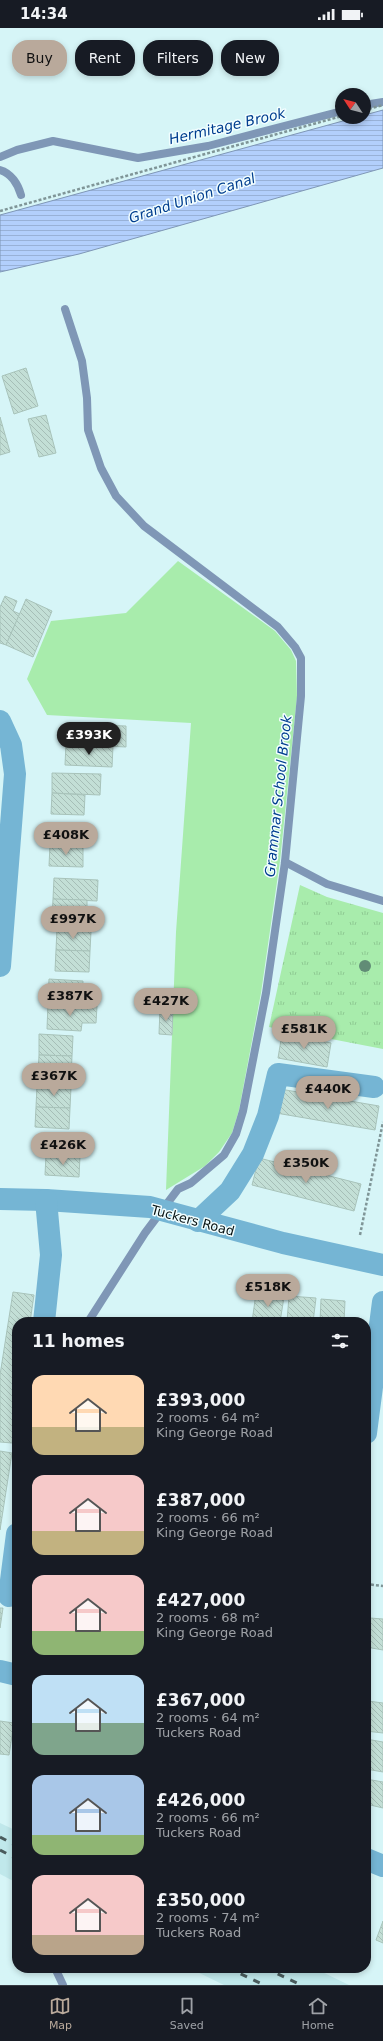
<!DOCTYPE html>
<meta charset="utf-8">
<style>
:root{--surface:#171b24;--page:#242831;--text:#f1f3f6;--muted:#9ea1a6;--line:#363941;--accent:#b9a99b}
body{margin:0;font-family:"DejaVu Sans",sans-serif;background:var(--page);color:var(--text);height:100vh;display:flex;flex-direction:column;font-size:15px;white-space:nowrap}
*{box-sizing:border-box;margin:0}
p{font-size:13px;color:var(--muted)}
.icon{flex:none;width:22px;height:22px;fill:none;stroke:currentColor;stroke-width:2;stroke-linecap:round;stroke-linejoin:round}
.map{position:relative;flex:1;overflow:hidden}
.side{position:absolute;left:12px;top:1289px;width:359px;height:656px;display:flex;flex-direction:column;background:var(--surface);border-radius:16px;box-shadow:0 2px 6px #0003}
.side>*{flex:none}
.guide{position:absolute;left:12px;top:12px;width:359px;height:36px;display:flex;gap:8px}
.needle{width:26px;rotate:306deg}
.fabs{position:absolute;left:335px;top:60px;display:grid;gap:8px}
.fabs a{display:grid;place-items:center;width:36px;height:36px;border-radius:50%;background:var(--surface);box-shadow:0 2px 6px #0003;font-size:20px}
.price{position:absolute;translate:-50% -34px;padding:0 9px;border-radius:14px;background:var(--accent);color:#111;font-size:13px;line-height:26px;filter:drop-shadow(0 1px 2px #0008)}
.price::after{content:'';position:absolute;left:50%;top:24px;width:12px;height:9px;margin-left:-6px;background:inherit;clip-path:polygon(0 0,100% 0,50% 100%)}
.price.current{background:#222;color:#fff}
ul{padding:0;list-style:none}
li{display:flex;align-items:center;gap:12px;height:100px;padding:0 20px}
li span{display:grid;place-items:center;flex:none;width:112px;height:80px;border-radius:12px;color:#555}
li>.icon{margin-inline-start:auto}
span .icon{width:48px;height:48px;fill:#fffc;stroke-width:1}
li b{font-size:17px}
h2{display:flex;justify-content:space-between;align-items:center;height:48px;padding:0 20px;font-size:17px}
.pill{padding:0 14px;border-radius:16px;background:var(--surface);box-shadow:0 2px 6px #0003;font-size:14px;line-height:36px}
.pill.current{background:var(--accent);color:#111}
.status{display:flex;justify-content:space-between;align-items:center;height:28px;padding:0 20px;background:var(--surface);direction:ltr}
.status svg{height:11px;fill:currentColor}
.tab-bar{display:flex;justify-content:space-around;align-items:center;height:56px;border-top:1px solid var(--line);background:var(--surface);font-size:11px;color:var(--muted)}
.tab-bar a{display:grid;justify-items:center;gap:2px}
.tab-bar .current{color:var(--accent)}
.map>svg:first-child{display:block}
.built{fill:#c0e8eb}
.grass{fill:url(#grass-tufts)}
.garden{fill:#a8ecac}
.water{fill:url(#water-rules);stroke:#7f97b6}
.lines{fill:none;stroke-linecap:round;stroke-linejoin:round}
.stream{stroke:#7f97b6;stroke-width:8}
.building{fill:url(#building-back-hatch);stroke:#a8c3ba}
.path{stroke:#7f9597;stroke-width:2.5;stroke-dasharray:3 2;stroke-linecap:butt}
.minor{stroke:#75b5d4;stroke-width:22}
.rail{stroke:#4a5b5c;stroke-width:3;stroke-dasharray:7 7;stroke-linecap:butt}
.tree{fill:#618c76}
.labels{text-anchor:middle;stroke-width:3;stroke-linejoin:round;paint-order:stroke}
.street-label{font-size:13px;fill:#081314;stroke:#f2feff}
.water-label{font-size:14px;font-style:italic;fill:#003e8f;stroke:#f2feff}
</style>
<div class="status"><b>14:34</b><svg viewBox="0 0 49 12"><path d="M0 12V9h3v3zM5 12V6h3v6zM10 12V3h3v9zM15 12V0h3v12zM26 1h20v11H26zM47 4h2v5h-2z"/></svg></div>
<div class="map">
<svg width="383" height="1957" viewBox="0 0 383 1957">
<defs>
<pattern id="grass-tufts" width="24" height="20" patternUnits="userSpaceOnUse"><rect width="24" height="20" fill="#a8ecac"/><path d="M3 7l-1-3M5 7V3M7 7l1-3M15 17l-1-3M17 17v-4M19 17l1-3" fill="none" stroke="#8fca93"/></pattern>
<pattern id="water-rules" width="6" height="5" patternUnits="userSpaceOnUse"><rect width="6" height="5" fill="#b2cffc"/><path d="M0 2.5h6" fill="none" stroke="#98b1d7"/></pattern>
<pattern id="building-back-hatch" width="6" height="6" patternUnits="userSpaceOnUse"><rect width="6" height="6" fill="#c3dfd6"/><path d="M-1 5l2 2M0 0l6 6M5-1l2 2" fill="none" stroke="#a6beb7"/></pattern>
</defs>
<rect width="100%" height="100%" fill="#d6f5f7"/>
<g class="built">
<polygon points="0,1795 17,1803 17,1855 0,1846"/>
<polygon points="189,1940 314,1940 349,1957 224,1957"/>
</g>
<polygon class="grass" points="300,857 327,869 383,885 383,1021 269,999"/>
<polygon class="garden" points="178,533 275,603 291,622 296,633 297,669 280,833 261,965 239,1082 232,1105 219,1124 205,1138 166,1162 176,904 191,695 47,687 27,651 51,593 126,585"/>
<polygon class="water" points="383,82 383,140 79,226 0,244 0,187"/>
<g class="lines">
<g class="stream">
<polyline points="364,77 383,74"/>
<polyline points="0,129 17,122 53,113 138,130 208,118 342,83"/>
<path d="M0 142C11 145 18 156 21 167"/>
<polyline points="65,281 82,333 87,370 88,402 101,440 116,468 144,498 278,599 295,619 301,630 301,668 285,834 266,965 243,1083 236,1106 224,1127 191,1155 178,1161 145,1205 88,1294"/>
<polyline points="285,834 327,856 383,873"/>
<polyline points="55,1940 63,1957"/>
</g>
</g>
<g class="building">
<polygon points="26,340 38,378 14,386 2,348"/>
<polygon points="46,387 56,425 39,429 28,391"/>
<polygon points="0,389 10,424 0,427"/>
<polygon points="5,568 17,573 13,583 20,586 6,617 0,615 0,579"/>
<polygon points="26,571 52,583 33,629 6,617"/>
<polygon points="67,696 126,698 126,719 66,716"/>
<polygon points="66,716 113,718 112,739 65,737"/>
<polygon points="52,745 101,746 100,767 52,765"/>
<polygon points="52,765 85,767 84,787 51,786"/>
<polygon points="50,796 84,798 83,818 50,817"/>
<polygon points="50,817 83,818 83,839 49,838"/>
<polygon points="54,850 98,852 97,873 53,871"/>
<polygon points="53,871 87,872 87,893 52,892"/>
<polygon points="57,901 91,903 90,923 56,922"/>
<polygon points="56,922 90,923 89,944 55,943"/>
<polygon points="49,951 83,953 82,978 48,976"/>
<polygon points="48,976 97,978 96,995 82,995 81,1003 47,1001"/>
<polygon points="160,981 173,981 172,1007 159,1006"/>
<polygon points="39,1006 73,1008 72,1028 39,1027"/>
<polygon points="282,1006 331,1015 327,1039 278,1030"/>
<polygon points="39,1027 72,1028 71,1049 38,1048"/>
<polygon points="37,1058 71,1059 70,1080 36,1079"/>
<polygon points="280,1061 379,1078 375,1102 276,1085"/>
<polygon points="36,1079 70,1080 69,1101 35,1099"/>
<polygon points="47,1106 80,1107 80,1128 46,1127"/>
<polygon points="46,1127 80,1128 79,1149 45,1147"/>
<polygon points="259,1130 361,1156 354,1183 252,1157"/>
<polygon points="13,1264 34,1267 30,1294 17,1294 17,1379 12,1415 0,1414 0,1347"/>
<polygon points="256,1265 284,1269 280,1294 252,1294"/>
<polygon points="289,1268 316,1270 313,1294 287,1294"/>
<polygon points="321,1271 345,1273 344,1294 320,1294"/>
<polygon points="151,1290 183,1294 150,1294"/>
<polygon points="0,1423 12,1425 0,1502"/>
<polygon points="0,1580 3,1580 0,1600"/>
<polygon points="370,1590 383,1591 383,1622 366,1619"/>
<polygon points="368,1673 383,1675 383,1705 366,1703"/>
<polygon points="0,1693 14,1695 9,1727 0,1726"/>
<polygon points="366,1711 383,1714 383,1744 366,1741"/>
<polygon points="366,1751 383,1754 383,1780 366,1776"/>
<polygon points="366,1876 370,1877 366,1886"/>
<polygon points="383,1893 383,1915 376,1912"/>
</g>
<g class="lines">
<g class="path">
<polyline points="364,82 383,77"/>
<polyline points="0,183 342,88"/>
<polyline points="360,1207 383,1094"/>
<polyline points="366,1556 383,1558"/>
</g>
<g class="minor">
<polyline points="0,693 11,717 15,746 0,938"/>
<polyline points="0,1171 46,1172 150,1179 283,1215 383,1237"/>
<polyline points="198,1193 230,1163 253,1126 268,1088 278,1046 374,1059"/>
<polyline points="44,1294 51,1227 46,1172"/>
<polyline points="366,1405 383,1274"/>
<polyline points="9,1568 17,1506"/>
<polyline points="0,1643 17,1647"/>
<polyline points="366,1831 383,1838"/>
</g>
<g class="rail">
<polyline points="0,1809 17,1818"/>
<polyline points="0,1822 17,1831"/>
<polyline points="228,1940 264,1957"/>
<polyline points="265,1940 301,1957"/>
</g>
</g>
<circle class="tree" cx="365" cy="938" r="6"/>
<g class="labels">
<g class="street-label">
<text transform="translate(193 1192) rotate(15)" y="5">Tuckers Road</text>
</g>
<g class="water-label">
<text transform="translate(227 98) rotate(-13)" y="5">Hermitage Brook</text>
<text transform="translate(192 170) rotate(-18)" y="5">Grand Union Canal</text>
<text transform="translate(278 768) rotate(-84)" y="5">Grammar School Brook</text>
</g>
</g>
</svg>
<div class="fabs">
<a><svg class="needle" viewBox="-14 -14 28 28"><path d="M0-13l5 13h-10z" fill="#e53935"/><path d="M0 13l5-13h-10z" fill="#9ea1a6"/></svg></a>
</div>
<b class="price current" style="left:89px;top:728px">£393K</b>
<b class="price" style="left:66px;top:828px">£408K</b>
<b class="price" style="left:73px;top:912px">£997K</b>
<b class="price" style="left:70px;top:989px">£387K</b>
<b class="price" style="left:166px;top:994px">£427K</b>
<b class="price" style="left:304px;top:1022px">£581K</b>
<b class="price" style="left:54px;top:1069px">£367K</b>
<b class="price" style="left:328px;top:1082px">£440K</b>
<b class="price" style="left:63px;top:1138px">£426K</b>
<b class="price" style="left:306px;top:1156px">£350K</b>
<b class="price" style="left:268px;top:1280px">£518K</b>
<div class="guide">
<a class="pill current">Buy</a>
<a class="pill">Rent</a>
<a class="pill">Filters</a>
<a class="pill">New</a>
</div>
<section class="side">
<h2>11 homes<svg class="icon" aria-label="filters" viewBox="0 0 24 24"><path d="M4 7h16M4 17h16"/><circle cx="9" cy="7" r="2"/><circle cx="15" cy="17" r="2"/></svg></h2>
<ul>
<li><span style="background:linear-gradient(#ffd9b3 65%,#c2b280 0)"><svg class="icon" aria-label="home" viewBox="0 0 24 24"><path d="M3 11l9-7 9 7M6 9v11h12V9"/></svg></span><div><b>£393,000</b><p>2 rooms · 64 m²</p><p>King George Road</p></div></li>
<li><span style="background:linear-gradient(#f6c9c9 70%,#c2b280 0)"><svg class="icon" aria-label="home" viewBox="0 0 24 24"><path d="M3 11l9-7 9 7M6 9v11h12V9"/></svg></span><div><b>£387,000</b><p>2 rooms · 66 m²</p><p>King George Road</p></div></li>
<li><span style="background:linear-gradient(#f6c9c9 70%,#8fb573 0)"><svg class="icon" aria-label="home" viewBox="0 0 24 24"><path d="M3 11l9-7 9 7M6 9v11h12V9"/></svg></span><div><b>£427,000</b><p>2 rooms · 68 m²</p><p>King George Road</p></div></li>
<li><span style="background:linear-gradient(#bfe0f5 60%,#7fa58c 0)"><svg class="icon" aria-label="home" viewBox="0 0 24 24"><path d="M3 11l9-7 9 7M6 9v11h12V9"/></svg></span><div><b>£367,000</b><p>2 rooms · 64 m²</p><p>Tuckers Road</p></div></li>
<li><span style="background:linear-gradient(#a9c7e8 75%,#8fb573 0)"><svg class="icon" aria-label="home" viewBox="0 0 24 24"><path d="M3 11l9-7 9 7M6 9v11h12V9"/></svg></span><div><b>£426,000</b><p>2 rooms · 66 m²</p><p>Tuckers Road</p></div></li>
<li><span style="background:linear-gradient(#f6c9c9 75%,#b9a48a 0)"><svg class="icon" aria-label="home" viewBox="0 0 24 24"><path d="M3 11l9-7 9 7M6 9v11h12V9"/></svg></span><div><b>£350,000</b><p>2 rooms · 74 m²</p><p>Tuckers Road</p></div></li>
</ul>
</section>
</div>
<nav class="tab-bar">
<a class="current"><svg class="icon" aria-label="map" viewBox="0 0 24 24"><path d="M3 6l6-2 6 2 6-2v14l-6 2-6-2-6 2zM9 4v14M15 6v14"/></svg>Map</a>
<a><svg class="icon" aria-label="saved" viewBox="0 0 24 24"><path d="M7 4h10v16l-5-4-5 4z"/></svg>Saved</a>
<a><svg class="icon" aria-label="home" viewBox="0 0 24 24"><path d="M3 11l9-7 9 7M6 9v11h12V9"/></svg>Home</a>
</nav>
